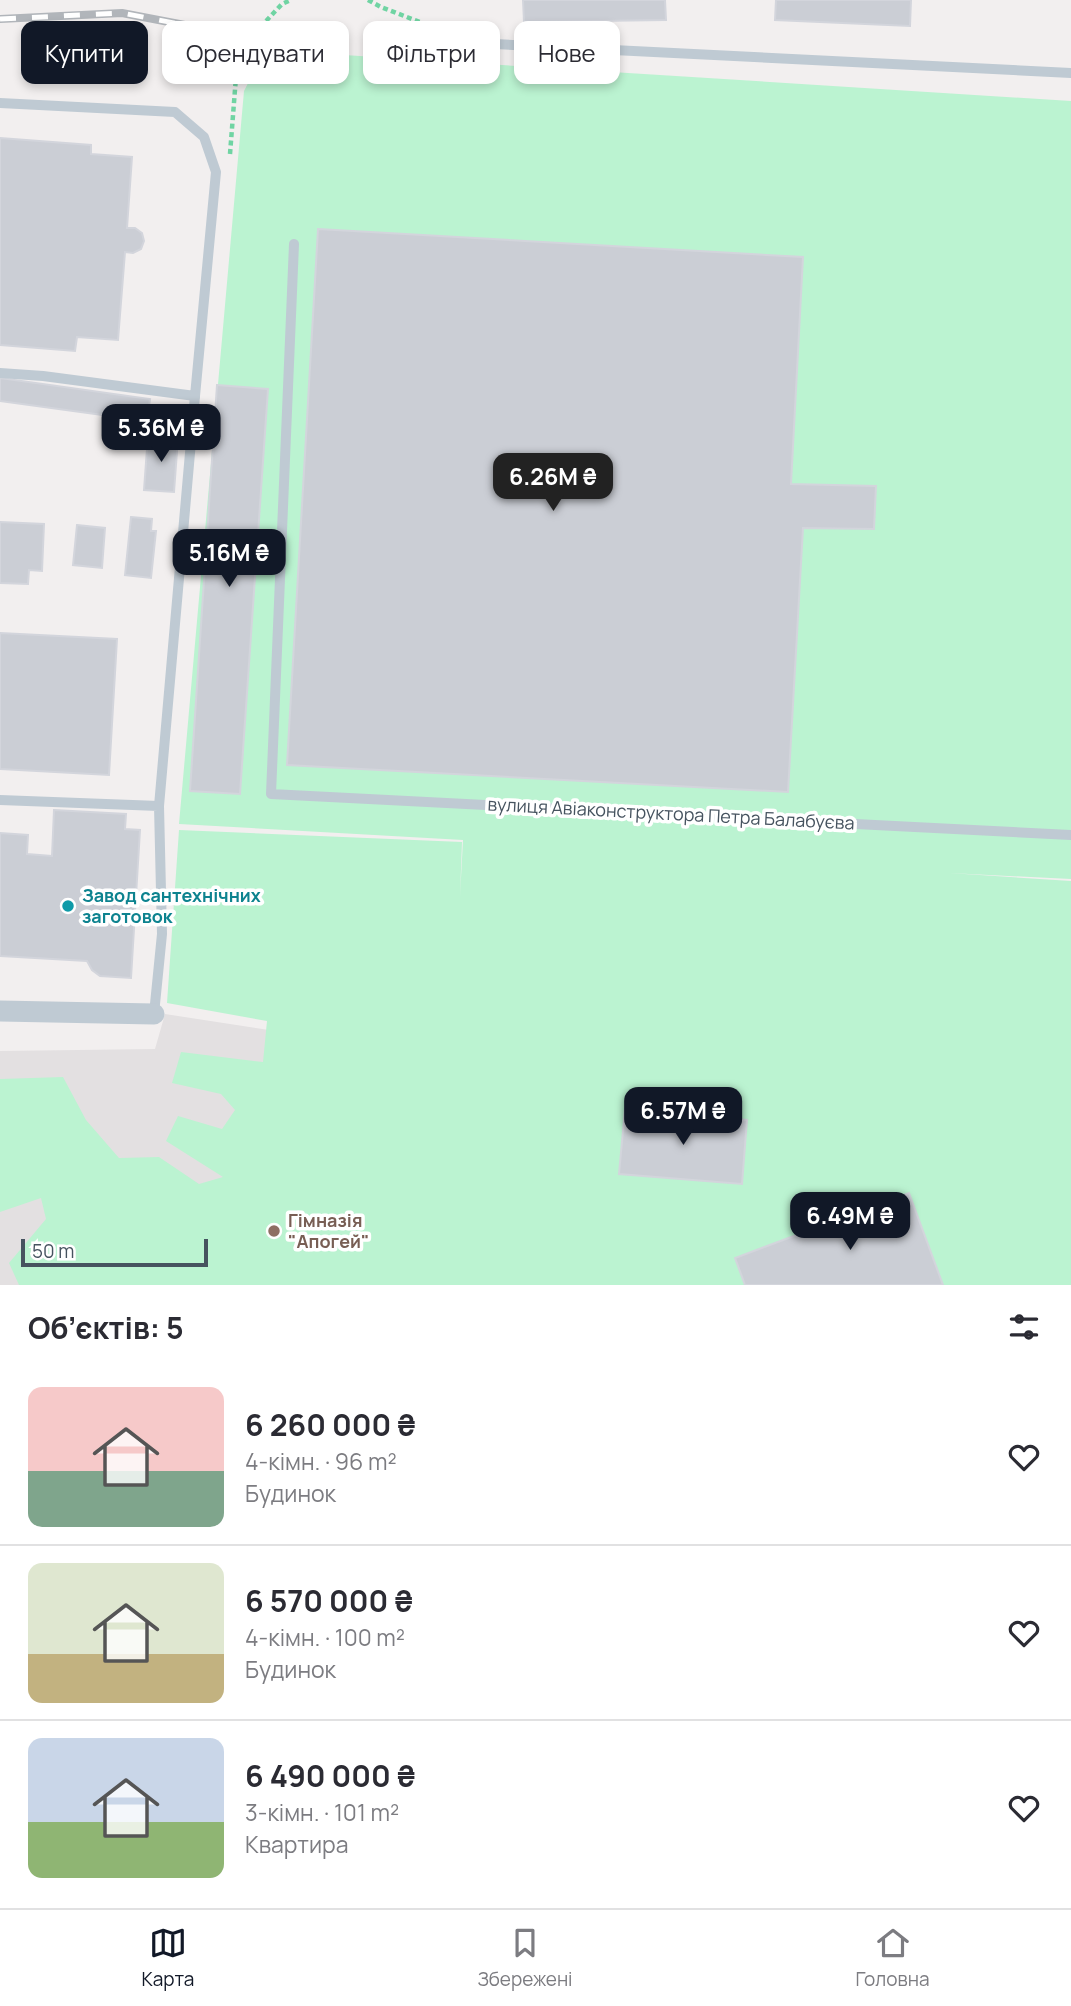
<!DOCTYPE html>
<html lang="uk">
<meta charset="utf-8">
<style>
:root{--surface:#fff;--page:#f7f7f7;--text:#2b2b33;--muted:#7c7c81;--line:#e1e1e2;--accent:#111827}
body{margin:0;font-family:Manrope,sans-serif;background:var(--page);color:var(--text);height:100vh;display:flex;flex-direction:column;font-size:26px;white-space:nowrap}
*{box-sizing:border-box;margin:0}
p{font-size:23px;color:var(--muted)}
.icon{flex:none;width:38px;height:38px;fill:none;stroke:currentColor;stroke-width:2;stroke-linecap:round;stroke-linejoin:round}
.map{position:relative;height:1285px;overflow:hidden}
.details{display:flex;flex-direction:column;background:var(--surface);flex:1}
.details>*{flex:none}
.banner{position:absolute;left:21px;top:21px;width:700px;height:63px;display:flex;gap:14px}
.scale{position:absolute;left:21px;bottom:18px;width:187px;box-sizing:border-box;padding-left:7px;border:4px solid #46535f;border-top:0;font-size:19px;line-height:24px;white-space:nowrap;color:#46535f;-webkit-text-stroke:5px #fff;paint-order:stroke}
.price{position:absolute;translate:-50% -60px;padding:0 16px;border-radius:14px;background:var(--accent);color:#fff;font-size:23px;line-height:46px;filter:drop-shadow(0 2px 4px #0008)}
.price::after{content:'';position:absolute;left:50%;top:42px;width:21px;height:16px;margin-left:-10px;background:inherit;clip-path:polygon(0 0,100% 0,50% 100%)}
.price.selected{background:#222;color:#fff}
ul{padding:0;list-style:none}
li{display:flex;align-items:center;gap:21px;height:175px;padding:0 28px}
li+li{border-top:2px solid var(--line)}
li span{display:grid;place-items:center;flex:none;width:196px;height:140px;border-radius:14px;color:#555}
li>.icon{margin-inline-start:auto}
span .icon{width:84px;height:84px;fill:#fffc;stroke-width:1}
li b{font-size:30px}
h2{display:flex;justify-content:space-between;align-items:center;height:84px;padding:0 28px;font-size:30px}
.pill{padding:0 24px;border-radius:14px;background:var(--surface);box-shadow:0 4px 10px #0003;font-size:24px;line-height:63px}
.pill.selected{background:var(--accent);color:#fff}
.menu{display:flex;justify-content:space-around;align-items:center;height:98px;border-top:2px solid var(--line);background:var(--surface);font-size:19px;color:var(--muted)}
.menu a{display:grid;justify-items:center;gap:4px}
.menu .selected{color:var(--accent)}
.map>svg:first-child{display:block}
.education{fill:#e3e0e1}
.green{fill:#bbf3d1}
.building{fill:#cbced5;stroke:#d3d5dc;stroke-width:2}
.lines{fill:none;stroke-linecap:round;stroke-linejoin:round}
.path{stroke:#70d4a3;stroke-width:4.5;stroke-dasharray:5 3.5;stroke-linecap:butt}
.lane{stroke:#bfcad3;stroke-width:10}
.street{stroke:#bfcad3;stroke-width:21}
.rail-casing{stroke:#b1b5ba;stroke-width:8}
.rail{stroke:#fff;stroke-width:5;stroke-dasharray:16;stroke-linecap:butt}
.culture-dot{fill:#0f9aa8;stroke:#fff;stroke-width:2.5}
.education-dot{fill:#8d6e63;stroke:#fff;stroke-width:2.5}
.labels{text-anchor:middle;stroke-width:7;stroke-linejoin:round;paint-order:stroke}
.street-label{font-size:18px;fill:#46535f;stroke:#fff}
.culture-label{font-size:18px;font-weight:bold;fill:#0d838f;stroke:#fff;text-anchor:start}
.education-label{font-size:18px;font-weight:bold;fill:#785e54;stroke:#fff;text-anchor:start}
</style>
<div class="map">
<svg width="1071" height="1285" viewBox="0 0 1071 1285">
<rect width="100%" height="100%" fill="#f2efef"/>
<polygon class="education" points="165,1014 269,1030 380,1285 0,1285 0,1051 155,1049"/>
<polygon class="green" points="265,50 1071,101 1071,879 949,873 1071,881 1071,1285 19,1285 9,1263 46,1219 41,1198 0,1212 0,1079 63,1077 86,1120 119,1158 159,1157 199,1184 223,1177 166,1141 178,1116 222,1129 235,1110 221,1094 172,1083 181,1052 263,1062 267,1021 167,1003 179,830 462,842 460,896 463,840 179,824 244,91"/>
<g class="building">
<polygon points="523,0 665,0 666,20 524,22"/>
<polygon points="776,0 911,0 910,26 775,20"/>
<polygon points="0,138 91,145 91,154 132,157 127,228 135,228 142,233 144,241 141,249 133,253 125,252 118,340 77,337 75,351 0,345"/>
<polygon points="318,229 803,257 791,484 876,486 874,529 803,528 788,792 287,765"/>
<polygon points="0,378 150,399 147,421 0,401"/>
<polygon points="217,385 268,389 240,794 190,791"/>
<polygon points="148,435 178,438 174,492 144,490"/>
<polygon points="131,517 152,519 151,531 156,531 151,578 125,575"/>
<polygon points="0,522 44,524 42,571 29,570 28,584 0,583"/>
<polygon points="77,525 105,528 102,568 73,565"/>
<polygon points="0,633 117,639 109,775 0,769"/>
<polygon points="54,810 126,814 125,829 140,830 131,978 100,976 92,970 87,961 0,956 0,833 28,835 27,854 52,856"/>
<polygon points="625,1109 747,1120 742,1184 619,1174"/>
<polygon points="909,1193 943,1285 745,1285 735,1258"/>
</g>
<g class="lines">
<g class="path">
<polyline points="368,0 381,7 461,38"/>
<polyline points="230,154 238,51 282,4 291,0"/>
</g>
<g class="lane">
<polyline points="475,43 1071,73"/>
<polyline points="0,103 175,112 204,137 216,172 195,396 43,376 0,373"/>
<polyline points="294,244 271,794 1071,835"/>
<polyline points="0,800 159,806 162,934 154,1014"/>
<polyline points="159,806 195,396"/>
</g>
<polyline class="street" points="0,1011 154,1014"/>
<g class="rail-casing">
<polyline id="rail" points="0,19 122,13 195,27 258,63"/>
</g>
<use href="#rail" class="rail"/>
</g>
<circle class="culture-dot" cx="68" cy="906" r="7"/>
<circle class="education-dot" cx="274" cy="1231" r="7"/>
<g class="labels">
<g class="street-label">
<text transform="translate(671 814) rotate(3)" y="6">вулиця Авіаконструктора Петра Балабуєва</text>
</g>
<g class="culture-label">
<text x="82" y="902">Завод сантехнічних<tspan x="82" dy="21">заготовок</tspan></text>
</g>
<g class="education-label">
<text x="288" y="1227">Гімназія<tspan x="288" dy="21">"Апогей"</tspan></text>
</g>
</g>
</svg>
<div class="scale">50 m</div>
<b class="price" style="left:161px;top:464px">5.36M ₴</b>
<b class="price selected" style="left:553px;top:513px">6.26M ₴</b>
<b class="price" style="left:229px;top:589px">5.16M ₴</b>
<b class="price" style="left:683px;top:1147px">6.57M ₴</b>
<b class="price" style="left:850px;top:1252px">6.49M ₴</b>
<div class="banner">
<a class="pill selected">Купити</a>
<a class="pill">Орендувати</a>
<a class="pill">Фільтри</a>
<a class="pill">Нове</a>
</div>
</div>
<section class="details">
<h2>Об’єктів: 5<svg class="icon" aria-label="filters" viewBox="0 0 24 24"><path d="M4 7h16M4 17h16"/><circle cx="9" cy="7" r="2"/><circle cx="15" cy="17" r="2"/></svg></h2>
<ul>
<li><span style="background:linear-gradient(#f6c9c9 60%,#7fa58c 0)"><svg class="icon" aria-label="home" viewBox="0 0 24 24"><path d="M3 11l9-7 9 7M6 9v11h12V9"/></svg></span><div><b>6 260 000 ₴</b><p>4-кімн. · 96 m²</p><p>Будинок</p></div><svg class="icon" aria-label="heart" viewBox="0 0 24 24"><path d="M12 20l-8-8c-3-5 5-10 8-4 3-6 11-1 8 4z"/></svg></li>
<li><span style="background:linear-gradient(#dfe7d0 65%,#c2b280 0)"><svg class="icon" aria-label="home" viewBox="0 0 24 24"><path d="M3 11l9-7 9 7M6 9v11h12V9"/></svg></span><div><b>6 570 000 ₴</b><p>4-кімн. · 100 m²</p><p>Будинок</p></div><svg class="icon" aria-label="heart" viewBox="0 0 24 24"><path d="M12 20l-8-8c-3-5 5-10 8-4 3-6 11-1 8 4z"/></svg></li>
<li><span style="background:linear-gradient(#c9d6e8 60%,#8fb573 0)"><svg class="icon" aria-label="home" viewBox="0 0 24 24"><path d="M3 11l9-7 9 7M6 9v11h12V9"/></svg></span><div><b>6 490 000 ₴</b><p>3-кімн. · 101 m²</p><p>Квартира</p></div><svg class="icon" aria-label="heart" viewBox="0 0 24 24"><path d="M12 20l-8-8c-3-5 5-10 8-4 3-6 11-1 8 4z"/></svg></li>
</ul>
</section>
<nav class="menu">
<a class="selected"><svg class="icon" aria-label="map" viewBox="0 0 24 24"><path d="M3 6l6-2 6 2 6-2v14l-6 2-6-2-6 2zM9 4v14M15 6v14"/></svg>Карта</a>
<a><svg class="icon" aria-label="saved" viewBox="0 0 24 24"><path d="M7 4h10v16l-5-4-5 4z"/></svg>Збережені</a>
<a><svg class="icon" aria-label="home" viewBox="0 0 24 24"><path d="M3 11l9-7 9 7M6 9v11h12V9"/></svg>Головна</a>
</nav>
